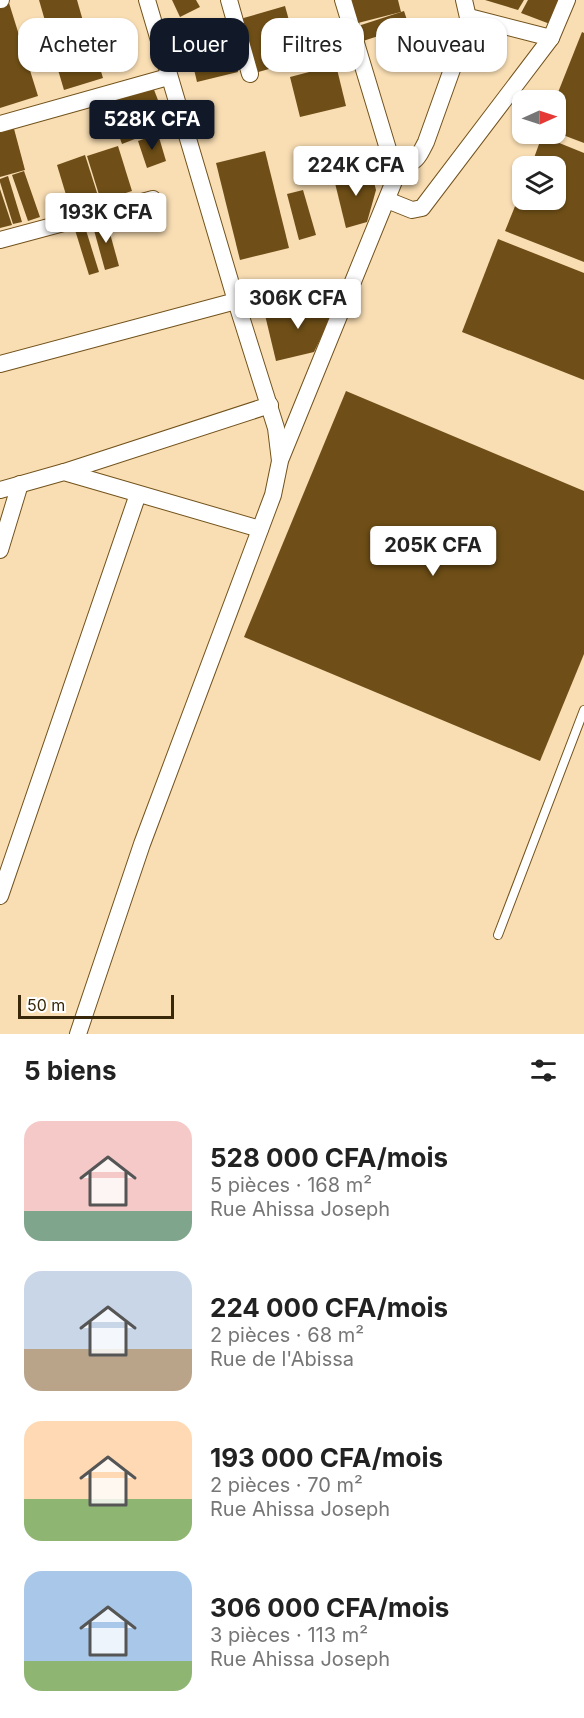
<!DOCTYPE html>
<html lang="fr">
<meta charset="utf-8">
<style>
:root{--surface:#fff;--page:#f6f6f6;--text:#222;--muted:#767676;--accent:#111827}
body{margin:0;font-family:Inter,sans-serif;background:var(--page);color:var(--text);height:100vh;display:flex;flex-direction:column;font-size:22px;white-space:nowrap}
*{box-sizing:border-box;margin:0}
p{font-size:20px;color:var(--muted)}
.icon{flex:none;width:33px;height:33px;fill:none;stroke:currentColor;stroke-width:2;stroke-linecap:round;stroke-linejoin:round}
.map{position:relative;height:1034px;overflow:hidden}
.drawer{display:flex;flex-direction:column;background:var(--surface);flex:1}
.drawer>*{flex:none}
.guide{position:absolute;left:18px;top:18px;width:549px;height:54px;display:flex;gap:12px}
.needle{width:39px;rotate:87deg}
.tools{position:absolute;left:512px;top:90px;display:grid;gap:12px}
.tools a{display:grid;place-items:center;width:54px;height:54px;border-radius:12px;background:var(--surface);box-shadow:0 2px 4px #0004;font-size:30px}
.scale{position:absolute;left:18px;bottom:15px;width:156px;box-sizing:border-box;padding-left:6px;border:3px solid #382708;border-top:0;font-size:16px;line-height:21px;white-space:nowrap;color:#382708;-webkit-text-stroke:4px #fff;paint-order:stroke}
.price{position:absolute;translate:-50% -51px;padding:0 14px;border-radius:6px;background:#fff;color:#222;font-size:20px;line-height:39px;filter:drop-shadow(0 2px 3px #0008)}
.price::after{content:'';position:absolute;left:50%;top:36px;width:18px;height:14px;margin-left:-9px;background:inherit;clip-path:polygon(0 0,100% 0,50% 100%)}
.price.current{background:var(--accent);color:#fff}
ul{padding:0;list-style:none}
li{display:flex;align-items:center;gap:18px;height:150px;padding:0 24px}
li span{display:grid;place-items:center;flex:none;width:168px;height:120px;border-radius:18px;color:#555}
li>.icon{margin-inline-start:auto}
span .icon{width:72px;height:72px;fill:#fffc;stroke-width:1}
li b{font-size:26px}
h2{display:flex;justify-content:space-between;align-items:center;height:72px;padding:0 24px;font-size:26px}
.tag{padding:0 21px;border-radius:18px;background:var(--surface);box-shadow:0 2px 4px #0004;font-size:21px;line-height:54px}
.tag.current{background:var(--accent);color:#fff}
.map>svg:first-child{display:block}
.building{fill:#6f4f17}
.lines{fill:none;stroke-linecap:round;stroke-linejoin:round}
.service-casing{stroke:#72521b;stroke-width:10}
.minor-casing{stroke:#72521b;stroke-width:18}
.service{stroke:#fff;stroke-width:8}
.minor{stroke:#fff;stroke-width:16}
</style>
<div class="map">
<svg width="584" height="1034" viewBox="0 0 584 1034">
<rect width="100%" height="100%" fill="#f9deb4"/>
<g class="building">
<polygon points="39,0 77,0 85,28 50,38"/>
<polygon points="172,0 196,0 200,7 180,17"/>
<polygon points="347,0 398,0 401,12 354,24"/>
<polygon points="485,0 524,0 518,10"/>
<polygon points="528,0 559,0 550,24 521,13"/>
<polygon points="9,3 38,96 0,108 0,6"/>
<polygon points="285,6 300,60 255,73 240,19"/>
<polygon points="404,11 409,26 360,42 355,27"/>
<polygon points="228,30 238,72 197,82 187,40"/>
<polygon points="89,32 103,78 64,90 50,43"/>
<polygon points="582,32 584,33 584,143 555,132 555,100"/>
<polygon points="336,65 346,106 300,117 290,77"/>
<polygon points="151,82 168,126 122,144 106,100"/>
<polygon points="13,125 25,170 0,177 0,128"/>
<polygon points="158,134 166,161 147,168 138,141"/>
<polygon points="542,136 584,153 584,262 505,231 522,189 522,200 555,200 555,166 531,166"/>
<polygon points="118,146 132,191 101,201 87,156"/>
<polygon points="265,151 289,248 240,260 216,163"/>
<polygon points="85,155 99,199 70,208 57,165"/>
<polygon points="371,170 376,190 367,222 346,228 334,179"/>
<polygon points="24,171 40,217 28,221 12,175"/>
<polygon points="8,176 22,222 13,224 0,182 0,179"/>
<polygon points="0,189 12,225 0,228"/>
<polygon points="303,190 316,235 299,240 287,194"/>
<polygon points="106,219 119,266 105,270 92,223"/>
<polygon points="85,227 99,272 89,275 75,230"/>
<polygon points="498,239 584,273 584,380 462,332"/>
<polygon points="325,300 330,319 314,352 276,361 265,315"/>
<polygon points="346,391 584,491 584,654 540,761 244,637"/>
</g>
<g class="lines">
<g class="service-casing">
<polyline id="service" points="498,935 584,710"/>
</g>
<g class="minor-casing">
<g id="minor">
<polyline points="0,0 1,0"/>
<polyline points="229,0 250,74"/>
<path d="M343 0 391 159C413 169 417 160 426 142L469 22 464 0"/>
<polyline points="469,17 551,38"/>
<polyline points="0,124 168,77"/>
<polyline points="387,200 412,210 422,208 551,38 567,0"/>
<polyline points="0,240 153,199"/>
<polyline points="0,364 236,301"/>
<polyline points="281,458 401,164"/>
<polyline points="64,472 270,405"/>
<polyline points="0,490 64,472 260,529"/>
<polyline points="0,550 20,484"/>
<polyline points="0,896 138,494"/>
<polyline points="78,1034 142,844 273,495 280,461 276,428 236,301 147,0"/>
</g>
</g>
<use href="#service" class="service"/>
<use href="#minor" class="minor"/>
</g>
</svg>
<div class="tools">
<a><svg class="needle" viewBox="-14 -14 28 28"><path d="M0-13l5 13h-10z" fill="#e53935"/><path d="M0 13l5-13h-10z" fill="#767676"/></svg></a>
<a><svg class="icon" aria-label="layers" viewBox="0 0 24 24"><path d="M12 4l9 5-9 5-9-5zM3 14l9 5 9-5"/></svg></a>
</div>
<div class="scale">50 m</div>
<b class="price current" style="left:152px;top:151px">528K CFA</b>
<b class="price" style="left:356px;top:197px">224K CFA</b>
<b class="price" style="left:106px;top:244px">193K CFA</b>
<b class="price" style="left:298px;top:330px">306K CFA</b>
<b class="price" style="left:433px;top:577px">205K CFA</b>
<div class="guide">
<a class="tag">Acheter</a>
<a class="tag current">Louer</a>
<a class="tag">Filtres</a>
<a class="tag">Nouveau</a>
</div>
</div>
<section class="drawer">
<h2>5 biens<svg class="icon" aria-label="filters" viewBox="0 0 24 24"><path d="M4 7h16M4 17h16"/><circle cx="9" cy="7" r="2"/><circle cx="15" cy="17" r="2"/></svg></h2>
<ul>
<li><span style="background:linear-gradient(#f6c9c9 75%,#7fa58c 0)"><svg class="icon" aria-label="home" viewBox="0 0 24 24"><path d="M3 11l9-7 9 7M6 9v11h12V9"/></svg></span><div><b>528 000 CFA/mois</b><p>5 pièces · 168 m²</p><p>Rue Ahissa Joseph</p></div></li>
<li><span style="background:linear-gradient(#c9d6e8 65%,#b9a48a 0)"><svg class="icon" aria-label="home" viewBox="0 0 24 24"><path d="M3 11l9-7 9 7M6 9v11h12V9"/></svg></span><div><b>224 000 CFA/mois</b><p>2 pièces · 68 m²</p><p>Rue de l'Abissa</p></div></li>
<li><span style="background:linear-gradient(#ffd9b3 65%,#8fb573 0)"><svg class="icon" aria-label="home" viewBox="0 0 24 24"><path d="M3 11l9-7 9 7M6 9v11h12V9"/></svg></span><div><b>193 000 CFA/mois</b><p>2 pièces · 70 m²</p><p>Rue Ahissa Joseph</p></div></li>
<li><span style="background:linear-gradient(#a9c7e8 75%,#8fb573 0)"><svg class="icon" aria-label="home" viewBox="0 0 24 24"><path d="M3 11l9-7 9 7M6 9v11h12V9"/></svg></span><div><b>306 000 CFA/mois</b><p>3 pièces · 113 m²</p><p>Rue Ahissa Joseph</p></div></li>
</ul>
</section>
